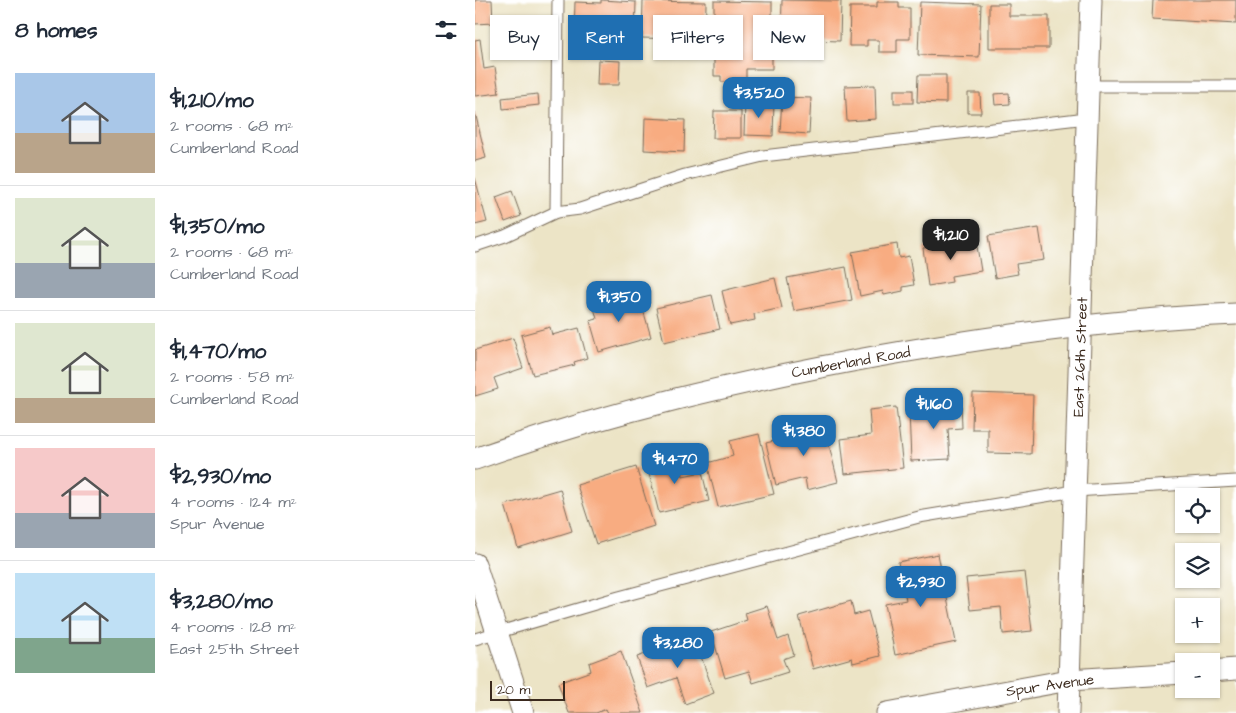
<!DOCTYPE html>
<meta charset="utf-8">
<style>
:root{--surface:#fff;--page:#f2f2f3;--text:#1f2937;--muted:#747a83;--line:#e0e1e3;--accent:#1f6fb2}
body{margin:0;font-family:"Architects Daughter",sans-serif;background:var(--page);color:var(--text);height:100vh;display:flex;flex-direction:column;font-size:19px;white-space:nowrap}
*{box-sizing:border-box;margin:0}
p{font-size:16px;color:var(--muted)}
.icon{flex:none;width:28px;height:28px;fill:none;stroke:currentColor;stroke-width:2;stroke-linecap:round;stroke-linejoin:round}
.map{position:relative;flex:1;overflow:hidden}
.side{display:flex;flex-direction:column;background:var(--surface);width:475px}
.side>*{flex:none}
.hud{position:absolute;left:15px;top:15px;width:475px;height:45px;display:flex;gap:10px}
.controls{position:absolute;left:700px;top:488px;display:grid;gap:10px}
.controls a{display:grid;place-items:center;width:45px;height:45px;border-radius:0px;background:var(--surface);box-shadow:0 1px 4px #0004;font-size:25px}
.scale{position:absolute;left:15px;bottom:12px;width:75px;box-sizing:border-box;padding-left:5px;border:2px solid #3b2a1e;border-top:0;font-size:14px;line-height:18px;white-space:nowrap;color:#3b2a1e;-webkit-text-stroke:4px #fff;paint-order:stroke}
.price{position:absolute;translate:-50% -42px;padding:0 11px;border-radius:10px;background:var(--accent);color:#fff;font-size:16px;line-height:32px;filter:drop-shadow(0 1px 2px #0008)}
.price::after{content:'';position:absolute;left:50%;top:30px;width:15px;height:11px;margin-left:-8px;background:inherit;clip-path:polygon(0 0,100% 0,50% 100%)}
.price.current{background:#222;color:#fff}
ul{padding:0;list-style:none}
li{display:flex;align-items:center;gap:15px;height:125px;padding:0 15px}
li+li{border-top:1px solid var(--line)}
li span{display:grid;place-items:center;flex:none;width:140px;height:100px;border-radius:0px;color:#555}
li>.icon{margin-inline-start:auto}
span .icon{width:60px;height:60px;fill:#fffc;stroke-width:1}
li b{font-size:21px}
h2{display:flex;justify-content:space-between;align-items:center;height:60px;padding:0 15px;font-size:21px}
.tag{padding:0 18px;border-radius:0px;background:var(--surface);box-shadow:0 1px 4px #0004;font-size:18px;line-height:45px}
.tag.current{background:var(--accent);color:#fff}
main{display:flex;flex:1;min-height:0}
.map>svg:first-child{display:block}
.building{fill:#f8ac81}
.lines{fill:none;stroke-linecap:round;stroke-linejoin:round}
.service-casing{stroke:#796b59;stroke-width:13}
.minor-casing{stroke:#796b59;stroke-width:23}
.service{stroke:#fff;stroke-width:11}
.minor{stroke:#fff;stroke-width:21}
.labels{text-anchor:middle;stroke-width:4;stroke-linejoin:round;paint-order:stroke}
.street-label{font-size:15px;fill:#3b2a1e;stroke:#fff}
</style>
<main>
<section class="side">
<h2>8 homes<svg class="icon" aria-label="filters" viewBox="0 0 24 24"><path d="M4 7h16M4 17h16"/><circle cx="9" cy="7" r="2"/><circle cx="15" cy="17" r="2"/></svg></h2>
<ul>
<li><span style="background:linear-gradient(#a9c7e8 60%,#b9a48a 0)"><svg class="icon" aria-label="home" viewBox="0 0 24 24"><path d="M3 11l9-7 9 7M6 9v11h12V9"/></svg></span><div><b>$1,210/mo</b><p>2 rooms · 68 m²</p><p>Cumberland Road</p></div></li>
<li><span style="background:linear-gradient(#dfe7d0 65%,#9aa5b1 0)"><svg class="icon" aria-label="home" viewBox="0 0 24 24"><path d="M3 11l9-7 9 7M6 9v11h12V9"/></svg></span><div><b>$1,350/mo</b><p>2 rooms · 68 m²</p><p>Cumberland Road</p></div></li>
<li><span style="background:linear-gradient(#dfe7d0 75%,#b9a48a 0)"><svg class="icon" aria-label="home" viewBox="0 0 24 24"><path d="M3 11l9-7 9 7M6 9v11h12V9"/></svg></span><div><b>$1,470/mo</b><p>2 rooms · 58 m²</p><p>Cumberland Road</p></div></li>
<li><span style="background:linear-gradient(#f6c9c9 65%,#9aa5b1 0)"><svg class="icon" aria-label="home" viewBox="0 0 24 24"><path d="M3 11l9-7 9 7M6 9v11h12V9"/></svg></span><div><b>$2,930/mo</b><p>4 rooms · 124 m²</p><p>Spur Avenue</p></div></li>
<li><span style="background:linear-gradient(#bfe0f5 65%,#7fa58c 0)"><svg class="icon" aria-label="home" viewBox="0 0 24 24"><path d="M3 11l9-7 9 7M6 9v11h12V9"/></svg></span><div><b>$3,280/mo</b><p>4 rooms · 128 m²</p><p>East 25th Street</p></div></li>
</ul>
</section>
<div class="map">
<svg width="761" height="713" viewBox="0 0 761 713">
<rect width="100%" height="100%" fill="#fff"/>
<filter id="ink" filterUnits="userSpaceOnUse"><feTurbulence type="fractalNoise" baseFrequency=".02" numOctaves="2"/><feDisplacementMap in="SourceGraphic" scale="10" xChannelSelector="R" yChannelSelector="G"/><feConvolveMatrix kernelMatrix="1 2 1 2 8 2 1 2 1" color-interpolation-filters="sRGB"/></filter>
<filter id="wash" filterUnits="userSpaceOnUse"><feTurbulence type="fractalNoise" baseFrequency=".0096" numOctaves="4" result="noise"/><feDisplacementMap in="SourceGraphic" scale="20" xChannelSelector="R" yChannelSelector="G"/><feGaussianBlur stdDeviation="1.12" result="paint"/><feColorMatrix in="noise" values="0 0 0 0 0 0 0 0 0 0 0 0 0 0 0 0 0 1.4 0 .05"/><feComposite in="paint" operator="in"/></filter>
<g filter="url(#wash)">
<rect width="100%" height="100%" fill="#ece4c6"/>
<g id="blocks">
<g class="building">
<polygon points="0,0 17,0 18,23 0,24"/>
<polygon points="126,0 161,2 160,35 99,34 100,2 126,3"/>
<polygon points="307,0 366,1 365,41 306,39"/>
<polygon points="678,0 761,0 761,24 677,19"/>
<polygon points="168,1 231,2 230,51 202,51 202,39 167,38"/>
<polygon points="239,1 297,2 297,69 271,69 271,82 246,82 246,76 239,76"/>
<polygon points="402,2 424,2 424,8 435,8 435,39 422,39 422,52 404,52 404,40 392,40 392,46 374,46 375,7 402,7"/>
<polygon points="445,2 506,4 504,57 443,55"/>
<polygon points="514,4 534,4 534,16 574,16 574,48 514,48"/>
<polygon points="5,39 9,69 20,67 24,93 0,96 0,40"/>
<polygon points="123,60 145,61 144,85 122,85"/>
<polygon points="443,75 471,75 471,103 442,102"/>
<polygon points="400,85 401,119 372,121 370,86"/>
<rect x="419" y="90" width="19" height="13"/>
<polygon points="493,93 505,93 506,113 493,113"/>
<polygon points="534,93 535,104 520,105 519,94"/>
<polygon points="63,94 64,105 28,109 27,98"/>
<polygon points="307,97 336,98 334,134 305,132"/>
<polygon points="270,102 299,102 298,136 269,135"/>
<polygon points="239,111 266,111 266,138 238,138"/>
<polygon points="0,112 11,158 0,161"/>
<polygon points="170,118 210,120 209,152 169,150"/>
<polygon points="0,178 12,222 0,225"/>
<polygon points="37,191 46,216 30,222 21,197"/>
<polygon points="564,228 569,260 541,264 543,274 520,278 513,236"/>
<polygon points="501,240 506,271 476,276 477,282 453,286 448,248"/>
<polygon points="422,244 424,258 434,256 439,285 428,287 428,291 409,295 408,291 385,296 377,252"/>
<polygon points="371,267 377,300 319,311 312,278"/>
<polygon points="300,278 307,308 279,314 280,320 255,325 247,291"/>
<polygon points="157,293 162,308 167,306 176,337 124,352 115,321 122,319 118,304"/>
<polygon points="237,295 245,329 189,342 181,308"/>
<polygon points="75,327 77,335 104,328 112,358 99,362 100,365 58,375 46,335"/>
<polygon points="38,338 48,368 19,378 23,389 0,396 0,350"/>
<polygon points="498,393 558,395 556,454 513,453 513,429 497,429"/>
<polygon points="486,400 487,428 473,429 475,459 436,461 434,410 450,409 450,402"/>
<polygon points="421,407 428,468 370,474 366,439 396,435 394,410"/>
<polygon points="348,420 363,482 332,490 330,478 301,485 291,443 319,436 317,427"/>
<polygon points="284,434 299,494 243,507 232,463 258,456 255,441"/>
<polygon points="203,453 208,476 227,472 234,501 184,513 171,462"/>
<polygon points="161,467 179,526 121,544 102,485"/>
<polygon points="85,489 97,531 43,548 30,505"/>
<polygon points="463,554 481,642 420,655 410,604 431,600 423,562"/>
<polygon points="550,572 557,631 528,634 526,607 495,610 491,578"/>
<polygon points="376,601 379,615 393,611 405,656 378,663 377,658 338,669 324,616"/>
<polygon points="292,606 303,640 313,636 319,655 308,659 313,672 278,683 274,671 250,678 236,632 272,620 270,613"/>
<polygon points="219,637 239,693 210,704 201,678 173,688 162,657"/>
<polygon points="146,651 168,713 133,713 131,709 121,713 94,713 83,683 116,671 114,663"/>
</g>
</g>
</g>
<g filter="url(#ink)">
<use href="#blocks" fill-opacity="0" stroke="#796b59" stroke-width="1"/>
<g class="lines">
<g class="service-casing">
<g id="service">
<polyline points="613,86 761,86"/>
<polyline points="81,212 83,0"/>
<polyline points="0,246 30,236 81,212 105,209 210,175 288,156 612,118"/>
<polyline points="0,639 144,597 444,517 600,491 761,481"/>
</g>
</g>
<g class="minor-casing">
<g id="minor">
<path d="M0 459C132 412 267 381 404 356 523 335 641 319 761 314"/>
<polyline points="0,564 48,713"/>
<polyline points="736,671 761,669"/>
<polyline points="412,713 594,680 709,673"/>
<polyline points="593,713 616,0"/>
</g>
</g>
<use href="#service" class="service"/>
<use href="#minor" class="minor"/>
</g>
</g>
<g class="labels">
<g class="street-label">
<text transform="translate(605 357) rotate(-88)" y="5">East 26th Street</text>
<text transform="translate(376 362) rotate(-10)" y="5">Cumberland Road</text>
<text transform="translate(575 685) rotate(-8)" y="5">Spur Avenue</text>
</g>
</g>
</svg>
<div class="controls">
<a><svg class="icon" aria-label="locate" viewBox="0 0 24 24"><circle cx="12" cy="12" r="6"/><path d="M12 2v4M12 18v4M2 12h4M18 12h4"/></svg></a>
<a><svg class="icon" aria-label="layers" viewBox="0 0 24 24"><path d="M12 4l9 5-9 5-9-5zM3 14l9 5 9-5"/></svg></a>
<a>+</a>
<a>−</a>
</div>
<div class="scale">20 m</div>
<b class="price" style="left:284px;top:119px">$3,520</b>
<b class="price current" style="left:476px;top:261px">$1,210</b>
<b class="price" style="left:144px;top:323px">$1,350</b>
<b class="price" style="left:459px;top:430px">$1,160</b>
<b class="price" style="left:329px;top:457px">$1,380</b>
<b class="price" style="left:200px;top:485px">$1,470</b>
<b class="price" style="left:446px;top:608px">$2,930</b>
<b class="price" style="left:203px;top:669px">$3,280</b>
<div class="hud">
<a class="tag">Buy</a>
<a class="tag current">Rent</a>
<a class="tag">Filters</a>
<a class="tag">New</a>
</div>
</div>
</main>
